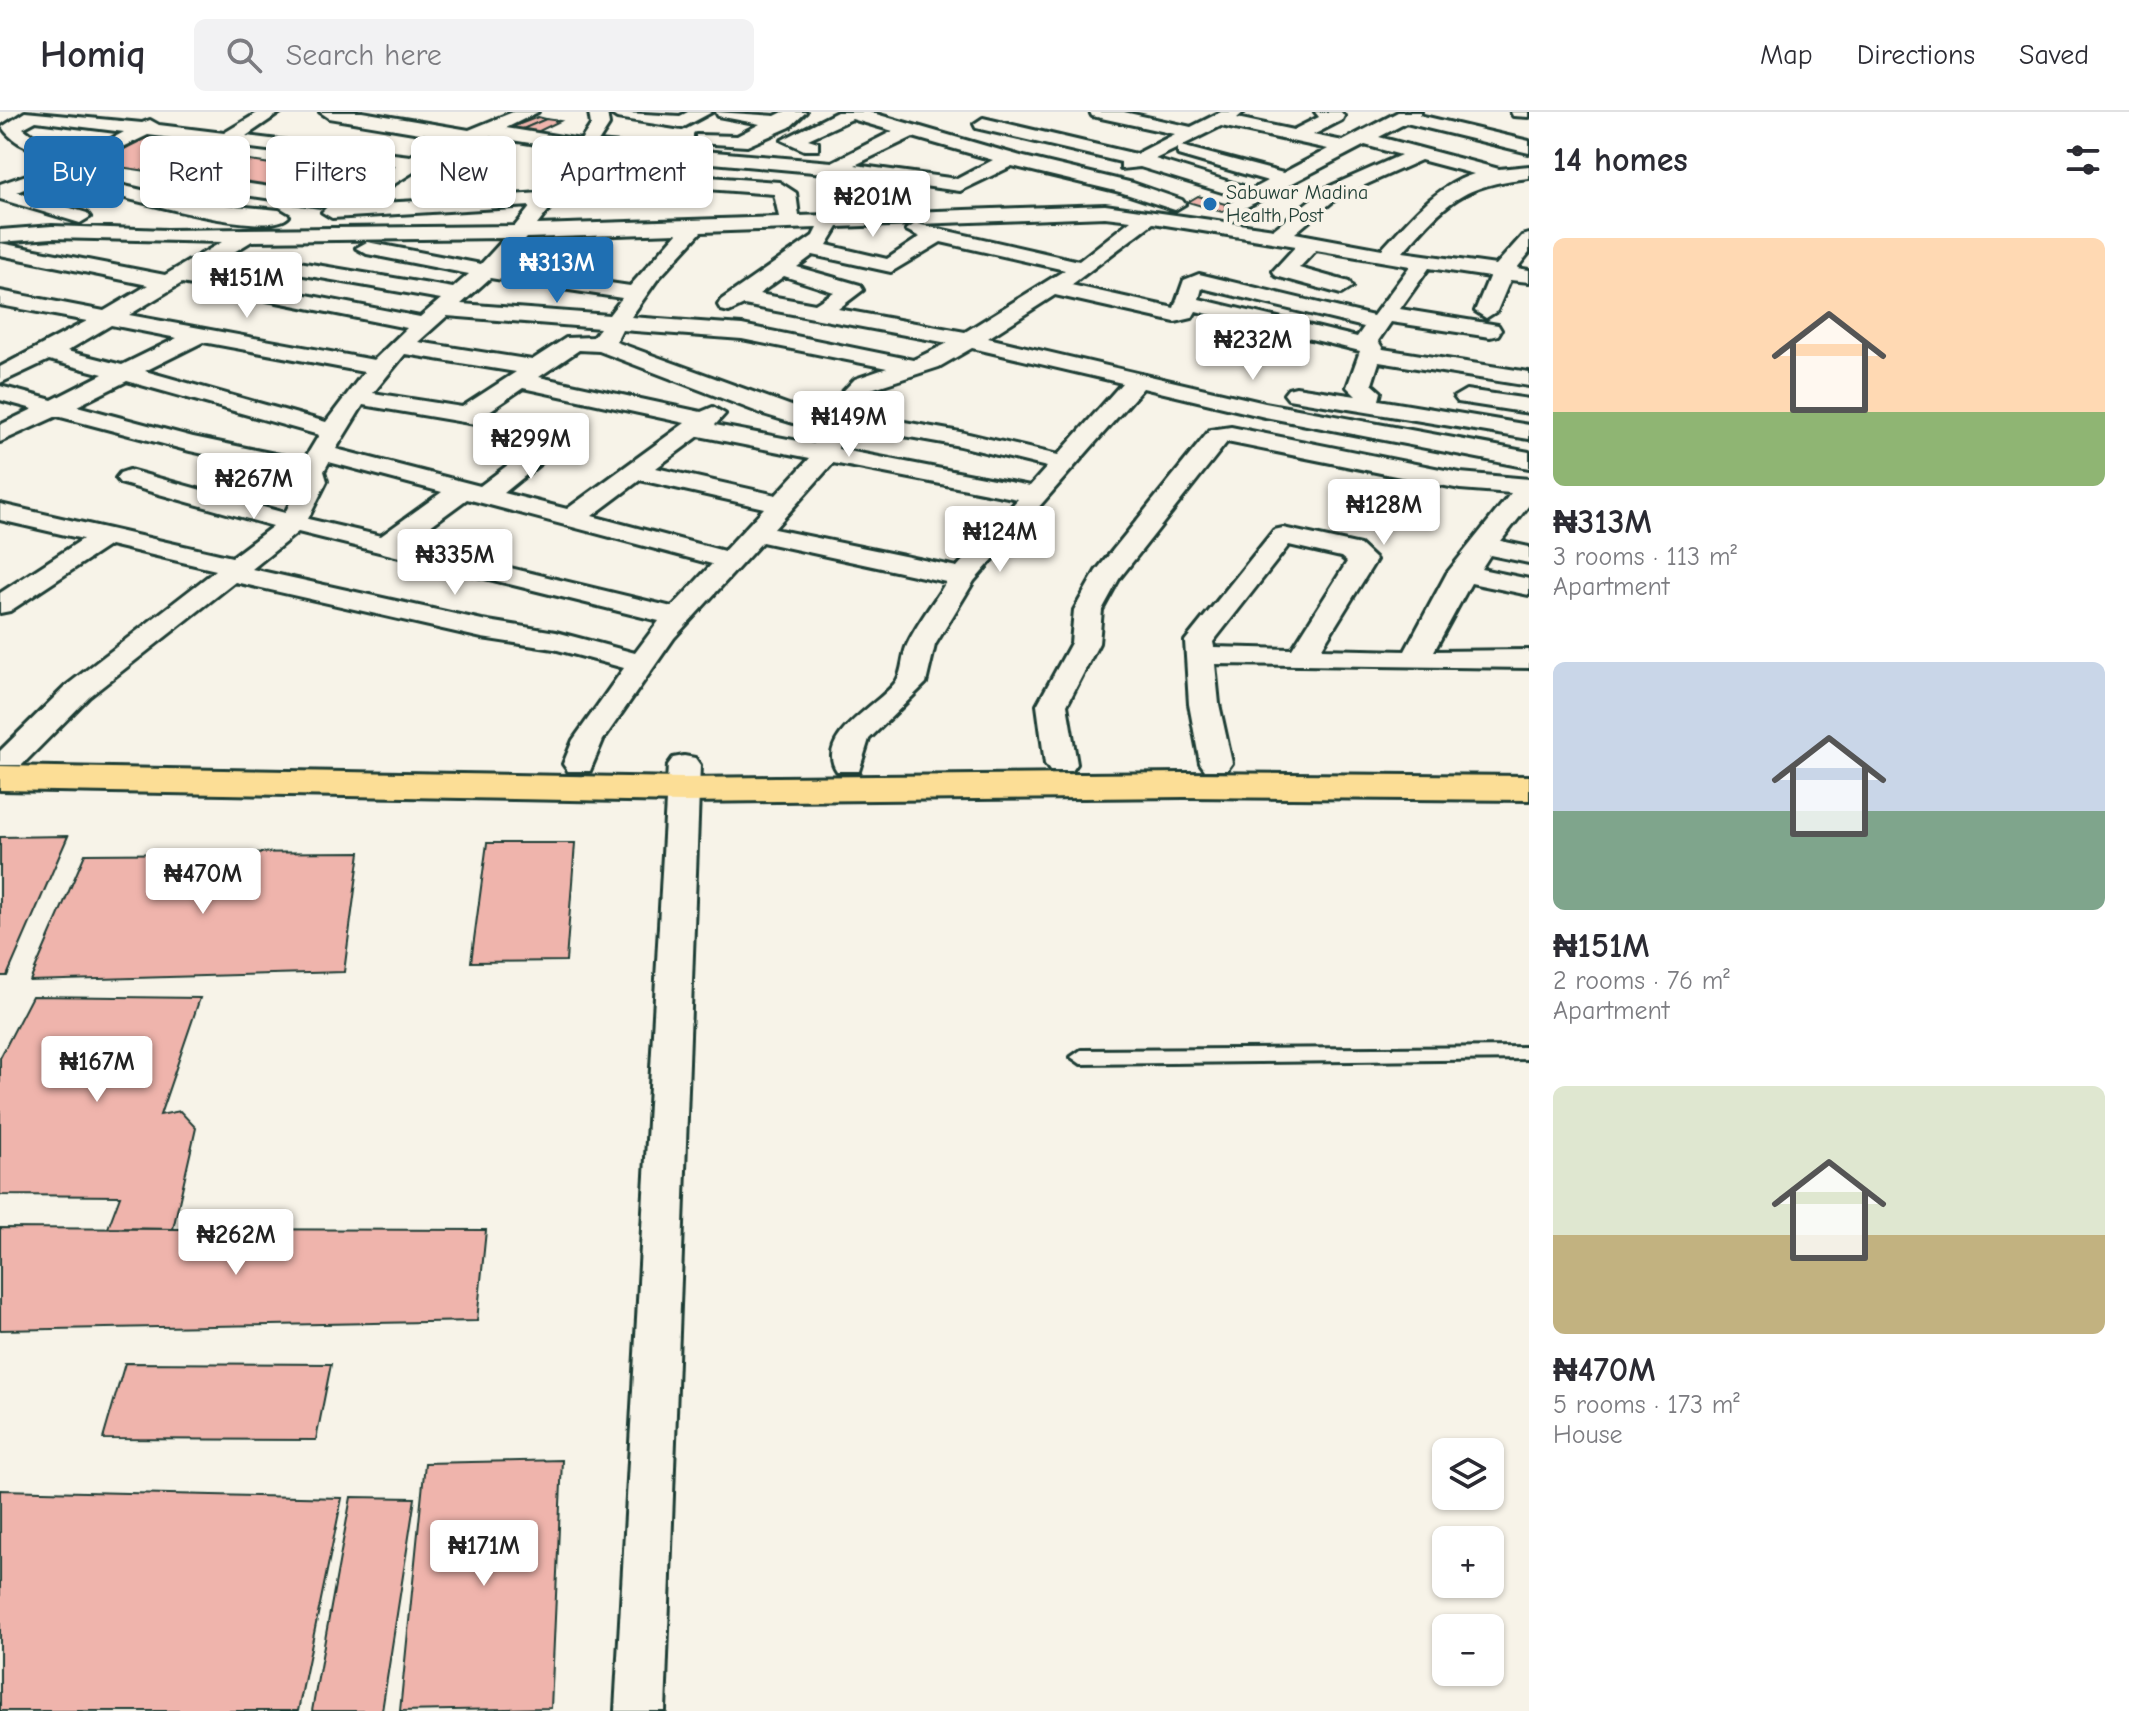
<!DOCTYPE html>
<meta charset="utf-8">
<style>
:root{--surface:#fff;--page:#f2f2f3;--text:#2b2b33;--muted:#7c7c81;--line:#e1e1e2;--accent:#1f6fb2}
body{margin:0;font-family:"Comic Neue",sans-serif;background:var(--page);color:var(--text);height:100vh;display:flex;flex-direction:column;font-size:30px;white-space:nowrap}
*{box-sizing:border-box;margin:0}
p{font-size:26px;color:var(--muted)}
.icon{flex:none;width:44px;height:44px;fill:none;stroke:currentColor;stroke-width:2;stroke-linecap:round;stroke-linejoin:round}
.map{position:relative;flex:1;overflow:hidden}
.sheet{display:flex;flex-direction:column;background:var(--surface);width:600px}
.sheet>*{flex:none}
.top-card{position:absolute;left:24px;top:24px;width:760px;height:72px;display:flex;gap:16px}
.controls{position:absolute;left:1432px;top:1326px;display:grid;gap:16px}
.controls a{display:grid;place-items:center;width:72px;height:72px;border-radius:12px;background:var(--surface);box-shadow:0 2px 6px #0004;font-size:40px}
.price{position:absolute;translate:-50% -68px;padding:0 18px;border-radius:8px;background:#fff;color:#222;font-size:26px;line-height:52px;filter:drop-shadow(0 2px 4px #0008)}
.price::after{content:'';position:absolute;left:50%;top:48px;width:24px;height:18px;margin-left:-12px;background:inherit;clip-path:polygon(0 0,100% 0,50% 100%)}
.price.active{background:var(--accent);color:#fff}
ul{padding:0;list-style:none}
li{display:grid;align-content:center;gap:16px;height:424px;padding:0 24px}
li span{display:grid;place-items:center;height:248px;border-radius:12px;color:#555}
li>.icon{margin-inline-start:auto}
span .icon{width:144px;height:144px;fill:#fffc;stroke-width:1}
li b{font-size:34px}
h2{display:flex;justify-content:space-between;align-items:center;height:96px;padding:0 24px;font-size:34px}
.chip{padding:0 28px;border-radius:12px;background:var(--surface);box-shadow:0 2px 6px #0004;font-size:28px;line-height:72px}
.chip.active{background:var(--accent);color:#fff}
header{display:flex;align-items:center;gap:48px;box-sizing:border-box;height:112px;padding:0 40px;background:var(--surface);border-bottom:2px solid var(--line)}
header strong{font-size:38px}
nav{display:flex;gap:44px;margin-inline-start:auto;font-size:28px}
.search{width:560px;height:72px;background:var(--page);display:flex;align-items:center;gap:20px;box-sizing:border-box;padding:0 28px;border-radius:12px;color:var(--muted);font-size:30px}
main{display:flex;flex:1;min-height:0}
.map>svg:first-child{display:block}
.building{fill:#efb4ac;stroke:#1f3d34;stroke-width:2}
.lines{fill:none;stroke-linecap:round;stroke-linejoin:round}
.lane-casing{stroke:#1f3d34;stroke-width:6}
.street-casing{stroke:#1f3d34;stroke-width:6}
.primary-casing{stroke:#1f3d34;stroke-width:6}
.lane{fill:#f7f3e8;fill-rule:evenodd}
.street{fill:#f7f3e8;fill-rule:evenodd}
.primary{fill:#fcde96;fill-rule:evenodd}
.poi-dot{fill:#1f6fb2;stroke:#f7f3e8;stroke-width:3}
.labels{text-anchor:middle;stroke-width:8;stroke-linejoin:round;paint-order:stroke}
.far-poi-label{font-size:20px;fill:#1f3d34;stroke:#f7f3e8;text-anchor:start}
</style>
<header>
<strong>Homiq</strong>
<div class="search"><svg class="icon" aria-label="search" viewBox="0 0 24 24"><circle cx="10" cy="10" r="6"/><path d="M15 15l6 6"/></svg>Search here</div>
<nav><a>Map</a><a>Directions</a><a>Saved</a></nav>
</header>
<main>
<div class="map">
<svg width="1529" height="1599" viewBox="0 0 1529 1599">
<rect width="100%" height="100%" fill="#f7f3e8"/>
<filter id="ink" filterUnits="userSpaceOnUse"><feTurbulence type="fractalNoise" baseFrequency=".0125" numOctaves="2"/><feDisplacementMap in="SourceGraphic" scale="16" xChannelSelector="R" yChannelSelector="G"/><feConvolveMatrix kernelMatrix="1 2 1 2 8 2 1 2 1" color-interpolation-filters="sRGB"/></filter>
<g filter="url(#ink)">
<g class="building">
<polygon points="538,5 546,7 517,20 507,17"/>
<polygon points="546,7 560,9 533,22 520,18"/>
<polygon points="157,18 239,30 215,44 374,67 344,88 99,52"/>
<polygon points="1198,84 1232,94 1222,100 1188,90"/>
<polygon points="68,724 7,864 0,864 0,725"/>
<polygon points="487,731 575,731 566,849 471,850"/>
<polygon points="360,740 344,860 30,869 85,742"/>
<polygon points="32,884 200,886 160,1003 180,999 196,1016 173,1117 108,1116 120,1084 0,1083 0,946"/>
<polygon points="0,1116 173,1117 486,1118 477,1209 0,1218"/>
<polygon points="125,1251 331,1252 316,1328 103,1327"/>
<polygon points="562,1348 551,1596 400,1599 425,1351"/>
<polygon points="0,1378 342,1386 298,1599 0,1599"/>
<polygon points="351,1385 415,1386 382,1599 312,1599"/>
</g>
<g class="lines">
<g class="lane-casing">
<polygon id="lane" points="1529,935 1529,947 1081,952 1071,945 1081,938"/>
</g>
<g class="street-casing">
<g id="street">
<path d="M25 0 142 11 150 8 159 13 224 21 259 0H281L246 24 410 44 450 26 329 6 320 0H362L469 18 513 0H538L506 16 581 28 591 13 589 0H607L609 13 598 30 832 50 893 19 852 7 808 27 818 30V38H804L782 28 837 0H869L1024 45 1133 71 1182 88 1185 92 1175 98 1120 80 1012 54 960 79 835 62 591 40 581 56 779 70 796 81 799 104 1105 93 1274 117 1324 77 1401 43 1365 33 1237 100 1227 94 1238 85 1140 55 1121 57V50L976 16 974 12 983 6 1136 42 1175 22 1092 4 1090 0H1124L1191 15 1221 0H1244L1237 6 1293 18 1319 5 1315 0H1341L1344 4 1342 8 1313 23 1343 29 1398 0H1421L1419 3 1529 29V41L1406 11 1379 25 1499 57 1529 54V66C1461 73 1446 91 1403 140L1496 153 1522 124 1529 122V141L1517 156 1529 158V170L1510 168 1497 199 1486 206 1475 199 1489 165 1429 156 1400 197 1498 213 1501 218 1498 223 1490 225 1391 210 1378 229 1383 237 1529 260V274L1379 250 1372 272 1381 280 1379 288 1529 313V327L1288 287 1284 282 1288 277 1296 275 1356 284 1347 275 1360 239 1196 199 1192 206 1175 210 1055 183 988 226 1265 291 1529 340V356L1265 305 1143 276 974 469 935 533 926 571 869 627 859 659H837C813 624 882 592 897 568 903 558 902 543 907 533 917 511 934 490 946 470L762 430 674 526 603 628 590 659H568L563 652 573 628 624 556 554 537 482 526 235 470 89 585 22 653H0V639L67 573 216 458 110 433 10 499 0 501V481L83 427 0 408V392L232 445 273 414 120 371 116 366 120 361 129 358 285 401 301 369 297 362 190 339 57 304 0 330V313L33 297 0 288V274L52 288 103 262 49 248 0 271V255L87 209 0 193V179L104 199 148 173 0 143V131L165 163 222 130 52 126 0 130V118L52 114 167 118 515 114 531 94 332 106 322 100 327 95 157 70 147 64 157 58 344 86 396 54 148 23 69 61 193 90 279 98 289 104C265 132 91 73 52 69 42 68 27 76 17 80L87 101 90 105 80 111 0 87V72L73 47C47 41 18 39 2 15ZM36 9 124 20 89 39 40 29 23 16ZM1221 14 1328 37 1283 61 1181 34ZM486 24 574 38 541 81 464 86 497 59 487 53 438 45ZM913 25 993 48 957 67 855 53ZM1178 36V43L1268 69 1253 77 1155 47ZM1421 48 1474 62C1435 74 1409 108 1382 137L1295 121 1338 85ZM423 54 471 62 437 88 362 92ZM573 67 774 82 779 105 537 113ZM1105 105 1131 108 1079 149 917 112ZM1153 111 1296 134 1273 159 1276 164 1341 182 1352 175 1349 170 1299 156 1316 138 1410 154 1373 204 1199 162 1184 168 1174 196 1071 173ZM915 112 906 118 920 125 887 147 827 133 838 115ZM817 116 813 124 721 188 718 193 721 198 729 200 744 193 948 231 913 248 742 213 631 205 657 168 701 120ZM677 121 630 174 502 155 527 126ZM505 126 481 152 367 130 356 136 367 142 469 162 453 176 275 146 264 152 275 158 441 187 420 205 198 162 252 129ZM941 130 1065 158 965 220 838 197 863 178 860 173 797 155 813 143 891 160ZM784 164 834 180 815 192 759 182ZM490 166 622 186 609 203 461 192ZM182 171 407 216 374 248 129 203ZM1202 176 1364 215 1357 225 1199 187ZM447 204 600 216 593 225 566 226 532 248 418 230ZM111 213 177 226 122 253 67 239ZM622 218 742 227 887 256 855 267 819 304 616 230ZM203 230 364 260 326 310 145 259ZM972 236 1122 271 1058 343 960 320 849 300 871 277 939 255ZM579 238 599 239 763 302 816 318 814 332 715 313 725 302 713 295 701 300 539 265ZM405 242 516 260 462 295 373 281ZM127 269 319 323 304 348 193 325 77 294ZM523 276 685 311 567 397 504 381 579 320 567 313 488 300ZM363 293 546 324 480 374 336 337ZM842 313 960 334 1047 355 1030 374 838 337ZM699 324 810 346 776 383 656 356ZM329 350 442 380 381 424 308 407 327 369 324 359ZM833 351 1018 387 957 455 774 417ZM640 368 764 396 724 439 592 404ZM467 387 712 452 672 495 407 431ZM298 420 659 509 635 541 556 520 482 508 252 457Z"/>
<polygon points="608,0 680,4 688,0 712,0 682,16 617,6"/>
<polygon points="716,0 775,4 783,0 806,0 790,15 747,34 696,31 696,23 737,24 760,12 718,4"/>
<polygon points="1511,0 1529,0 1529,5 1513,4"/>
<polygon points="1466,278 1529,287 1529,301 1458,290 1454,285"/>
<path d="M1231 315 1460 361 1529 367V393L1501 429 1529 435V451L1490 443 1481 457 1529 467V483L1471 471 1434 539 1529 538V556L1215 552 1219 592 1232 651 1227 658H1205L1200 651 1189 592 1185 529 1274 418 1283 416 1360 433 1376 448 1321 537 1405 539 1447 461 1511 381 1460 377 1227 330 1119 467 1102 498 1099 531 1067 593 1077 652 1072 659H1050L1045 652 1037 593 1071 531 1074 498 1096 459 1210 318ZM1289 433 1341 445 1347 450 1292 537 1214 535 1213 530Z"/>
<polygon points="684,644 695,646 700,653 665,1599 615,1599 668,653 673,646"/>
</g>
</g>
<g class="primary-casing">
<polygon id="primary" points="0,654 683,666 1184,661 1529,664 1529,688 1184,685 683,690 0,678"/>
</g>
<use href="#lane" class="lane"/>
<use href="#street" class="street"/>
<use href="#primary" class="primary"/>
</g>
</g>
<circle class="poi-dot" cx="1210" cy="92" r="8"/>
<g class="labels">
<g class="far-poi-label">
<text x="1226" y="87">Sabuwar Madina<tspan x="1226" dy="23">Health Post</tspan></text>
</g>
</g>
</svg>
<div class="controls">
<a><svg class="icon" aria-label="layers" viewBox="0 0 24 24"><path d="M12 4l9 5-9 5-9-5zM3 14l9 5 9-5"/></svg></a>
<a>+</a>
<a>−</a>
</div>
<b class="price" style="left:873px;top:127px">₦201M</b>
<b class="price active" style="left:557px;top:193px">₦313M</b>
<b class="price" style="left:247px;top:208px">₦151M</b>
<b class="price" style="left:1253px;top:270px">₦232M</b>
<b class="price" style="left:849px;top:347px">₦149M</b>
<b class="price" style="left:531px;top:369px">₦299M</b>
<b class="price" style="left:254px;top:409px">₦267M</b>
<b class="price" style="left:1384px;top:435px">₦128M</b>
<b class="price" style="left:1000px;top:462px">₦124M</b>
<b class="price" style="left:455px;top:485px">₦335M</b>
<b class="price" style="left:203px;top:804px">₦470M</b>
<b class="price" style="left:97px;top:992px">₦167M</b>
<b class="price" style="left:236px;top:1165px">₦262M</b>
<b class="price" style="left:484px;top:1476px">₦171M</b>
<div class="top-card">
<a class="chip active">Buy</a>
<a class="chip">Rent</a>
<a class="chip">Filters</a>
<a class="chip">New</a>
<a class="chip">Apartment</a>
</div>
</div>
<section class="sheet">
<h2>14 homes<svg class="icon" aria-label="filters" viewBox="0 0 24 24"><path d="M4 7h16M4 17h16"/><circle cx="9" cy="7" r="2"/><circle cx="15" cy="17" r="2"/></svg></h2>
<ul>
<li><span style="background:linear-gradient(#ffd9b3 70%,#8fb573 0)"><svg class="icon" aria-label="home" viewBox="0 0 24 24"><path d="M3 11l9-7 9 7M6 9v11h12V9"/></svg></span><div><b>₦313M</b><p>3 rooms · 113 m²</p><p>Apartment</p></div></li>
<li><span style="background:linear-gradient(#c9d6e8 60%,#7fa58c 0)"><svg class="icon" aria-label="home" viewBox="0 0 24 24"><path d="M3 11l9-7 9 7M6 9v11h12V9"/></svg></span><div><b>₦151M</b><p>2 rooms · 76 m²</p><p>Apartment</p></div></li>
<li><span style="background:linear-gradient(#dfe7d0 60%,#c2b280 0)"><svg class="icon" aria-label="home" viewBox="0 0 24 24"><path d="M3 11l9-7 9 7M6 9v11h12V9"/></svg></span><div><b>₦470M</b><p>5 rooms · 173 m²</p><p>House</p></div></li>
</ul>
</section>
</main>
